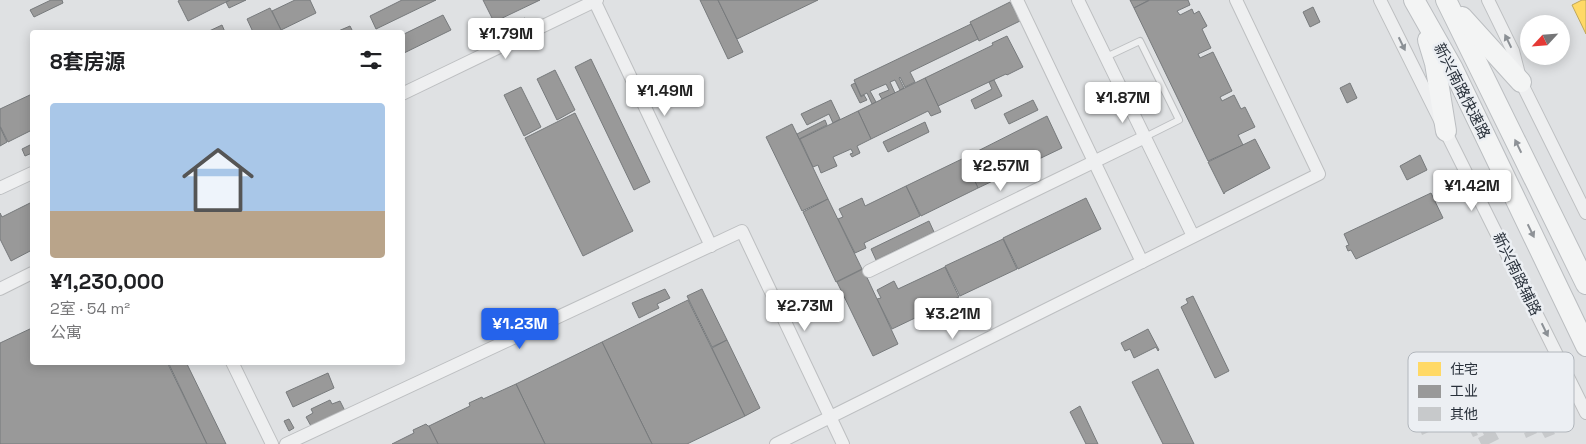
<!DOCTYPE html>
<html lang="zh">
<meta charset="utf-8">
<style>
:root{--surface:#fff;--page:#f6f6f6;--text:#202124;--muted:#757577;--accent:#2563eb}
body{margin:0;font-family:"Space Grotesk","Noto Sans SC",sans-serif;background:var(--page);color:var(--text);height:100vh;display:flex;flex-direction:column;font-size:19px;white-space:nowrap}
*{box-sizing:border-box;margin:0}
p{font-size:16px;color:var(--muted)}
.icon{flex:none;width:28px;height:28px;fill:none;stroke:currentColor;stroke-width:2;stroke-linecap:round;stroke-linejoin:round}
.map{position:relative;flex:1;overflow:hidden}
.details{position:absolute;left:30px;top:30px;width:375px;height:335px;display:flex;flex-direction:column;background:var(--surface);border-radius:5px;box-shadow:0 2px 12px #0003}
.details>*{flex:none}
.needle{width:32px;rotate:244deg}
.buttons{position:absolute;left:1520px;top:15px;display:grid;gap:10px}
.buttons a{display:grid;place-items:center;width:50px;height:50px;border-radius:50%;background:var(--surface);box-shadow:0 2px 12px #0003;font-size:25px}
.price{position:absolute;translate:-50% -42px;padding:0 11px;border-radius:5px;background:#fff;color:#222;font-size:16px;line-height:32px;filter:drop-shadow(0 1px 2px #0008)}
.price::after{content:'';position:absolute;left:50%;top:30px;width:15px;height:11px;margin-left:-8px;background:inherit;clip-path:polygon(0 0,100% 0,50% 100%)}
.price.active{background:var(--accent);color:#fff}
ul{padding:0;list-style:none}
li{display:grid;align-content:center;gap:10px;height:265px;padding:0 20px}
li span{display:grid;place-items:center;height:155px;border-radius:5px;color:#555}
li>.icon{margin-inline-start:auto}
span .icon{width:90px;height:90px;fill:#fffc;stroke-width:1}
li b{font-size:21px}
h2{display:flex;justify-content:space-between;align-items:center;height:60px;padding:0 20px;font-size:21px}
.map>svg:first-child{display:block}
.homes{fill:#ffd966;stroke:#bea659}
.industry{fill:#999;stroke:#777a7c}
.building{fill:#c7c9cb}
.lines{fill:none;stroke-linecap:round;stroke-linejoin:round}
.lane-casing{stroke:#bdbfc1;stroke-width:8}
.street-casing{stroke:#bdbfc1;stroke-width:14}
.primary-casing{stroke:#bbbec1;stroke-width:22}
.lane{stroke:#eeeff0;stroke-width:6}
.street{stroke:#eeeff0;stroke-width:12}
.primary{stroke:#f3f4f4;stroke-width:20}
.oneway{fill:#8b9095}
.oneway2{fill:#8e9297}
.labels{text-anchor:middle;stroke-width:5;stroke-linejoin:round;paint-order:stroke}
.street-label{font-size:15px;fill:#28303a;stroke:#eceff3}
.key{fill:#eceff3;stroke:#b1b6bc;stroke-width:1}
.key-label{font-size:14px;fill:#28303a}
</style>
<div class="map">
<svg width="1586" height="444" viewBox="0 0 1586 444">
<rect width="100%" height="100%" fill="#dfe1e3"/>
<polygon class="homes" points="1582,0 1586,0 1586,34 1572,5"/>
<g class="industry">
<polygon points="51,0 62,0 63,3 34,17 30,10"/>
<polygon points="180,0 230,0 188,21 178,1"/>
<polygon points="231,0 246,0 229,8 226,2"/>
<polygon points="295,0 310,0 316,13 281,30 272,11"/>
<polygon points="402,0 436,0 376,29 370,16"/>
<polygon points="483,0 540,0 494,22"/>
<polygon points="700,0 718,0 743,52 728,59"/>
<polygon points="718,0 818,0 737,39"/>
<polygon points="1130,0 1149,0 1134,8"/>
<polygon points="1150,0 1188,0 1190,5 1177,11 1180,15 1192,9 1194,14 1199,11 1207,26 1202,29 1211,48 1198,54 1200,58 1213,52 1232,91 1220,97 1222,101 1234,95 1241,109 1245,107 1255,127 1238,135 1243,145 1208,161 1134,8"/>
<polygon points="1010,2 1020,21 979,41 970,22"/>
<polygon points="1313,7 1320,22 1310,27 1303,12"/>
<polygon points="270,8 282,32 253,32 247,19"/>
<polygon points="443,15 451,30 402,54 402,35"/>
<polygon points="525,18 529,27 483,50 479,41"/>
<polygon points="971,24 978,39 910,72 915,82 905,87 900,77 899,78 904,88 900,90 895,80 890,82 895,93 882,99 879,94 889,90 886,84 870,91 876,102 872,104 867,93 861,96 854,80"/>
<polygon points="222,25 225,32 207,32"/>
<polygon points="350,26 353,32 336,32"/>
<polygon points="1007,36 1023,67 1007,75 1006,74 938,106 925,78 993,45 992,43"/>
<polygon points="591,59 650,182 634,190 575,67"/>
<polygon points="555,70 575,110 557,120 537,79"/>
<polygon points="925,78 941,112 931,116 928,111 871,139 858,111"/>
<polygon points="994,80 1002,96 975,109 971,100 992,89 989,82"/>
<polygon points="855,83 861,97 864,95 867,100 860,103 851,85"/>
<polygon points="1350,83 1357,98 1347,103 1340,88"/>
<polygon points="521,87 541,127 524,136 504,95"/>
<polygon points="32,94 32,130 8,142 0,126 0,109"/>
<polygon points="831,100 840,119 833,123 829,114 807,125 801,114"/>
<polygon points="1033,100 1038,110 1009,124 1004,114"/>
<polygon points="858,111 871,139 857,146 860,153 852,157 850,154 853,153 851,149 833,157 837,166 821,173 818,165 813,167 800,139"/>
<polygon points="575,113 633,231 583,256 525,138"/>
<polygon points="1047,116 1062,148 978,188 964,158"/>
<polygon points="825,120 827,125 799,139 797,134"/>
<polygon points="925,122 929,132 888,152 883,142"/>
<polygon points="792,124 828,199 802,211 766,137"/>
<polygon points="0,127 7,142 0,146"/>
<polygon points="1255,139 1270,168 1225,192 1224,194 1208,162"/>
<polygon points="32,144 32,153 25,156 22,149"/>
<polygon points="1420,155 1427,170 1407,180 1400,166"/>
<polygon points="964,158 978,188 921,216 906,186"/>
<polygon points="906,186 920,216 864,243 866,248 855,253 838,219 843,217 839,209 862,198 865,206"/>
<polygon points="1431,193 1443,218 1356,259 1351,250 1348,251 1346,246 1349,245 1344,234"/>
<polygon points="1086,198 1101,229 1018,269 1003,238"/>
<polygon points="828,199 862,269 836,282 803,212"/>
<polygon points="32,202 32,250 11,261 0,239 0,213 2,217"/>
<polygon points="929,221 934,232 876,260 871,249"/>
<polygon points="1003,239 1017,269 960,296 945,266"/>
<polygon points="945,267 959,297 892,329 877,299 881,298 877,290 894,281 898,289"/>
<polygon points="863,269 898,344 873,356 837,282"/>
<polygon points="665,289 670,298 657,304 659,308 639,318 632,303"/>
<polygon points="702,289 727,340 712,347 687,296"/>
<polygon points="1193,296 1229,371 1215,378 1181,307 1188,303 1186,299"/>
<polygon points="688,300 745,416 687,444 652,444 602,342"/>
<polygon points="32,328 32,362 167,362 207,444 0,444 0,343"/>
<polygon points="1148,329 1159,350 1158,351 1156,347 1134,358 1130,349 1125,351 1121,343"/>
<polygon points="727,340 760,408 745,416 712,348"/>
<polygon points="602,342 652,444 545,444 516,384"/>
<polygon points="168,362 186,362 226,444 207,444"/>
<polygon points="1158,369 1194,444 1163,444 1132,382"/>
<polygon points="328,373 334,388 293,407 286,392"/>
<polygon points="516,384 545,444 438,444 429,426 470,406 469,403 482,397 483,399"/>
<polygon points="330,400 332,404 340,401 345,411 311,426 306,417 313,413 311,409"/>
<polygon points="1080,406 1098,444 1086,444 1070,412"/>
<polygon points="289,419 294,428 289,431 284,421"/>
<polygon points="426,424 428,426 429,426 438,444 392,444 414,433 413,430"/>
</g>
<g class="building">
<polygon points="1462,405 1467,415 1422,435 1418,425"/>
<polygon points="1473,424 1478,435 1473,437 1468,427"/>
<polygon points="1491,424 1499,439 1489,444 1481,444 1478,438 1484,435 1481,429"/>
<polygon points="1550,424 1555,434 1545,438 1540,429"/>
<polygon points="1535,428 1537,433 1526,438 1524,433"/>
</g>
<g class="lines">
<g class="lane-casing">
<polyline id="lane" points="1106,57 1140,41 1179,120 1145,137"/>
</g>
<g class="street-casing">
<g id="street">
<polyline points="594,0 711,246"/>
<polyline points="1017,0 1142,262"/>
<polyline points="1078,0 1193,236"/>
<polyline points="1380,0 1586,413"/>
<polyline points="1488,0 1513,51 1521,82 1586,213"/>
<polyline points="402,94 597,0"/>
<polyline points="0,188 32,173"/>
<polyline points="869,271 1145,137"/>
<polyline points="0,289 32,273"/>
<polyline points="232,362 272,444"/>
<polyline points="286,444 742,231 843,444"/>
<polyline points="776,444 1319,174 1236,0"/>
</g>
</g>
<g class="primary-casing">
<g id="primary">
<polyline points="1414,0 1453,69 1586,346"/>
<polyline points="1446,0 1586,284"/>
<polyline points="1462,17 1521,82"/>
<polyline points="1428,40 1435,63 1446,131"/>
</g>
</g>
<use href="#lane" class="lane"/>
<use href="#street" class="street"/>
<use href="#primary" class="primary"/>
</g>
<defs><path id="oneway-solid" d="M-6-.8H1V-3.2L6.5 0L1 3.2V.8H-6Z" transform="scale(1.25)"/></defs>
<g class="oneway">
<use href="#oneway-solid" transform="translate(1508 41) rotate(-116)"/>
<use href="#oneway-solid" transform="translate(1402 44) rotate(64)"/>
<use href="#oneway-solid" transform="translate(1545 330) rotate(64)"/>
</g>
<g class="oneway2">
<use href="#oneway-solid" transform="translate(1518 146) rotate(-116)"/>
<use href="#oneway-solid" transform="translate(1531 231) rotate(64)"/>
</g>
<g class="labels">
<g class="street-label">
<text transform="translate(1462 91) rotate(63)" y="5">新兴南路快速路</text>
<text transform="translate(1517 274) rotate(64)" y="5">新兴南路辅路</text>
</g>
</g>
<rect x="1408" y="352" width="166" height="80" rx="8" class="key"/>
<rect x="1418" y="362" width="23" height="14" fill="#ffd966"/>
<rect x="1418" y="385" width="23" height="13" fill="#999"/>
<rect x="1418" y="407" width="23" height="14" fill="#c7c9cb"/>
<g class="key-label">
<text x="1450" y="374">住宅</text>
<text x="1450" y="396">工业</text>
<text x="1450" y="419">其他</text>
</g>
</svg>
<div class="buttons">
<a><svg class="needle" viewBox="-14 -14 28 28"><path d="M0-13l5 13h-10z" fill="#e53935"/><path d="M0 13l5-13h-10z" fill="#757577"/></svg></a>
</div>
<b class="price" style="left:506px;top:60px">¥1.79M</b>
<b class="price" style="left:665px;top:117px">¥1.49M</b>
<b class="price" style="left:1123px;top:124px">¥1.87M</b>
<b class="price" style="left:1001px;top:192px">¥2.57M</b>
<b class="price" style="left:1472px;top:212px">¥1.42M</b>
<b class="price" style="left:805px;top:332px">¥2.73M</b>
<b class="price" style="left:953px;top:340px">¥3.21M</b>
<b class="price active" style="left:520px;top:350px">¥1.23M</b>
<section class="details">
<h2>8套房源<svg class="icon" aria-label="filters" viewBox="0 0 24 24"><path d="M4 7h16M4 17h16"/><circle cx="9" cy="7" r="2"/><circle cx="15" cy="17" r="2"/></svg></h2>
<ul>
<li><span style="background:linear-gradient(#a9c7e8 70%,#b9a48a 0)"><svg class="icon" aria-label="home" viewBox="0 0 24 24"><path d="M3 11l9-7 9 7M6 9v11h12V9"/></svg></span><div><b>¥1,230,000</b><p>2室 · 54 m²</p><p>公寓</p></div></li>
</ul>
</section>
</div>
